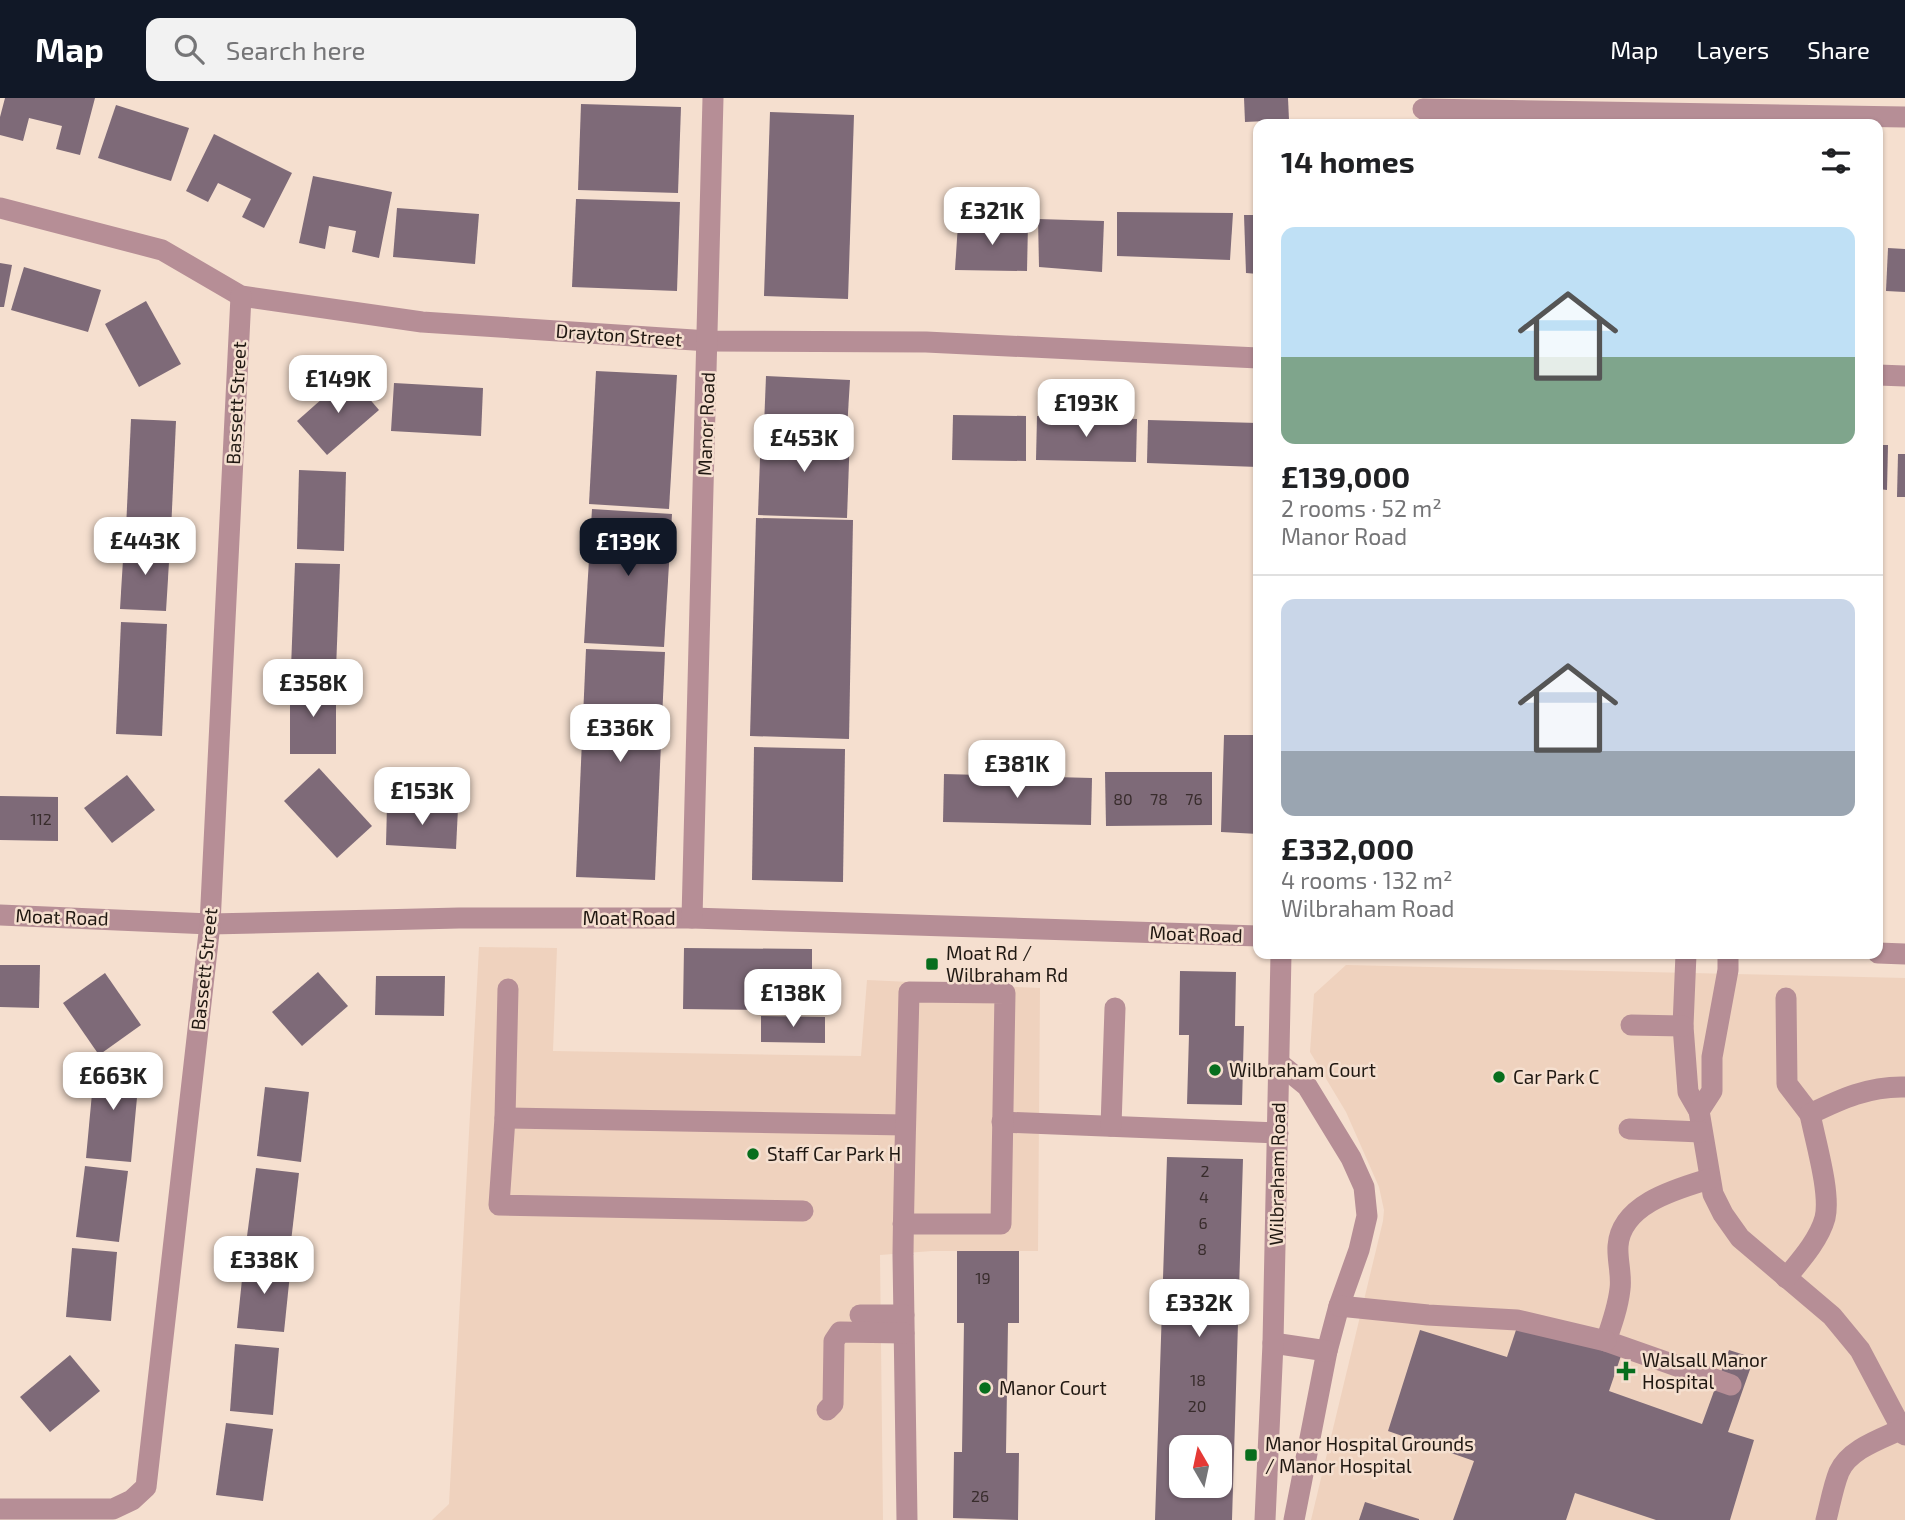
<!DOCTYPE html>
<meta charset="utf-8">
<style>
:root{--surface:#fff;--page:#f2f2f2;--text:#202124;--muted:#757577;--line:#e0e0e0;--accent:#111827}
body{margin:0;font-family:"Exo 2",sans-serif;background:var(--page);color:var(--text);height:100vh;display:flex;flex-direction:column;font-size:26px;white-space:nowrap}
*{box-sizing:border-box;margin:0}
p{font-size:23px;color:var(--muted)}
.icon{flex:none;width:38px;height:38px;fill:none;stroke:currentColor;stroke-width:2;stroke-linecap:round;stroke-linejoin:round}
.map{position:relative;flex:1;overflow:hidden}
.panel{position:absolute;left:1253px;top:21px;width:630px;height:840px;display:flex;flex-direction:column;background:var(--surface);border-radius:14px;box-shadow:0 2px 5px #0004}
.panel>*{flex:none}
.needle{width:46px;rotate:351deg}
.tools{position:absolute;left:1169px;top:1337px;display:grid;gap:14px}
.tools a{display:grid;place-items:center;width:63px;height:63px;border-radius:14px;background:var(--surface);box-shadow:0 2px 5px #0004;font-size:35px}
.price{position:absolute;translate:-50% -60px;padding:0 16px;border-radius:14px;background:#fff;color:#222;font-size:23px;line-height:46px;filter:drop-shadow(0 2px 4px #0008)}
.price::after{content:'';position:absolute;left:50%;top:42px;width:21px;height:16px;margin-left:-10px;background:inherit;clip-path:polygon(0 0,100% 0,50% 100%)}
.price.active{background:var(--accent);color:#fff}
ul{padding:0;list-style:none}
li{display:grid;align-content:center;gap:14px;height:371px;padding:0 28px}
li+li{border-top:2px solid var(--line)}
li span{display:grid;place-items:center;height:217px;border-radius:14px;color:#555}
li>.icon{margin-inline-start:auto}
span .icon{width:126px;height:126px;fill:#fffc;stroke-width:1}
li b{font-size:30px}
h2{display:flex;justify-content:space-between;align-items:center;height:84px;padding:0 28px;font-size:30px}
header{display:flex;align-items:center;gap:42px;box-sizing:border-box;height:98px;padding:0 35px;background:var(--accent);color:#fff}
header strong{font-size:33px}
nav{display:flex;gap:38px;margin-inline-start:auto;font-size:24px}
.search{width:490px;height:63px;background:var(--page);display:flex;align-items:center;gap:18px;box-sizing:border-box;padding:0 24px;border-radius:14px;color:var(--muted);font-size:26px}
.map>svg:first-child{display:block}
.built{fill:#efd2be}
.building{fill:#7e6a78;fill-rule:evenodd}
.lines{fill:none;stroke-linecap:round;stroke-linejoin:round}
.minor{stroke:#b68e96;stroke-width:21}
.poi-dot{fill:#076e1d;stroke:#f5dfcf;stroke-width:2.5}
.labels{text-anchor:middle;stroke-width:5;stroke-linejoin:round;paint-order:stroke}
.number-label{font-size:16px;fill:#382c2c}
.street-label{font-size:19px;fill:#201812;stroke:#f5dfcf}
.poi-label{font-size:19px;fill:#201812;stroke:#f5dfcf;text-anchor:start}
</style>
<header>
<strong>Map</strong>
<div class="search"><svg class="icon" aria-label="search" viewBox="0 0 24 24"><circle cx="10" cy="10" r="6"/><path d="M15 15l6 6"/></svg>Search here</div>
<nav><a>Map</a><a>Layers</a><a>Share</a></nav>
</header>
<div class="map">
<svg width="1905" height="1422" viewBox="0 0 1905 1422">
<rect width="100%" height="100%" fill="#f5dfcf"/>
<g class="built">
<polygon points="479,849 557,850 553,953 861,958 867,882 1040,890 1038,1153 932,1153 880,1157 883,1422 432,1422 449,1406"/>
<polygon points="1346,867 1905,880 1905,1422 1311,1422 1383,1123 1384,1112 1379,1089 1346,1014 1310,954 1314,896"/>
</g>
<g class="building">
<polygon points="5,0 95,0 80,57 56,51 62,28 29,20 23,43 0,37 0,19"/>
<polygon points="1244,0 1288,0 1289,22 1245,24"/>
<polygon points="581,6 681,9 678,95 578,92"/>
<polygon points="116,7 189,30 171,83 98,60"/>
<polygon points="770,14 854,17 848,201 764,198"/>
<polygon points="214,36 292,75 264,130 242,119 251,101 218,85 208,104 186,93"/>
<polygon points="313,78 392,94 379,160 352,154 356,133 329,128 325,151 299,145"/>
<polygon points="576,101 680,104 677,193 572,189"/>
<polygon points="397,110 479,116 475,166 393,159"/>
<polygon points="1117,114 1233,115 1230,162 1117,158"/>
<polygon points="1244,117 1258,117 1258,176 1246,175"/>
<polygon points="1038,121 1104,123 1102,174 1039,169"/>
<polygon points="1028,125 1027,173 955,172 958,126"/>
<polygon points="1888,150 1905,151 1905,194 1886,193"/>
<polygon points="0,165 12,167 4,209 0,209"/>
<polygon points="24,169 101,192 88,234 11,212"/>
<polygon points="146,203 181,266 139,289 105,226"/>
<polygon points="596,273 677,277 669,411 589,406"/>
<polygon points="349,277 379,312 327,357 297,323"/>
<polygon points="766,278 850,282 847,331 764,328"/>
<polygon points="394,285 483,290 481,338 391,333"/>
<polygon points="953,317 1026,318 1026,363 952,362"/>
<polygon points="1037,318 1137,321 1136,364 1036,362"/>
<polygon points="131,321 176,323 171,433 126,431"/>
<polygon points="1148,322 1258,325 1258,369 1147,365"/>
<polygon points="761,332 850,335 847,420 758,417"/>
<polygon points="1878,347 1888,347 1887,392 1878,391"/>
<polygon points="1898,356 1905,356 1905,399 1897,399"/>
<polygon points="299,372 346,374 344,453 297,451"/>
<polygon points="592,411 672,416 664,549 584,545"/>
<polygon points="756,420 853,422 849,641 750,638"/>
<polygon points="124,445 170,448 166,513 120,511"/>
<polygon points="295,465 340,466 336,572 291,570"/>
<polygon points="121,524 167,526 162,638 116,636"/>
<polygon points="586,551 665,554 655,782 576,779"/>
<polygon points="290,585 336,586 336,656 290,656"/>
<polygon points="1224,637 1258,637 1258,736 1221,734"/>
<polygon points="754,649 845,651 843,784 752,782"/>
<polygon points="319,670 372,728 337,760 284,703"/>
<polygon points="1105,674 1212,674 1212,727 1106,728"/>
<polygon points="944,676 1092,680 1091,727 943,724"/>
<polygon points="127,677 155,712 112,745 84,710"/>
<polygon points="0,698 58,699 58,743 0,742"/>
<polygon points="387,707 458,710 456,751 386,747"/>
<polygon points="684,850 812,851 812,902 765,901 765,912 683,911"/>
<polygon points="0,867 40,867 39,910 0,909"/>
<polygon points="1180,873 1236,874 1235,928 1244,928 1242,1007 1187,1006 1189,937 1179,937"/>
<polygon points="318,874 348,908 302,948 272,914"/>
<polygon points="105,875 141,927 99,957 63,905"/>
<polygon points="376,878 445,878 444,918 375,917"/>
<polygon points="761,918 825,919 825,945 761,944"/>
<polygon points="95,963 140,967 131,1064 86,1060"/>
<polygon points="265,989 309,994 301,1064 257,1058"/>
<path d="M1167 1059 1243 1061 1232 1422H1155ZM1181 1349H1220V1388H1181Z"/>
<polygon points="85,1068 128,1073 119,1144 76,1139"/>
<polygon points="256,1070 299,1075 290,1152 246,1146"/>
<polygon points="72,1150 117,1154 111,1223 66,1219"/>
<polygon points="957,1153 1019,1153 1019,1225 1008,1225 1006,1355 1019,1355 1018,1422 953,1420 954,1354 962,1354 964,1225 957,1225"/>
<polygon points="244,1162 291,1166 284,1234 237,1230"/>
<polygon points="1521,1217 1623,1252 1609,1293 1702,1326 1729,1252 1754,1260 1728,1334 1754,1342 1730,1422 1656,1422 1575,1395 1566,1422 1453,1422 1474,1363 1388,1333 1420,1232 1507,1259"/>
<polygon points="235,1246 279,1250 273,1317 230,1313"/>
<polygon points="70,1257 100,1293 50,1334 20,1299"/>
<polygon points="226,1325 273,1331 263,1403 216,1397"/>
<polygon points="1365,1404 1419,1421 1419,1422 1359,1422"/>
</g>
<g class="lines">
<g class="minor">
<polyline points="1423,11 1905,19"/>
<polyline points="0,110 162,152 241,198 422,224 709,243 926,244 1258,260"/>
<polyline points="1878,277 1905,278"/>
<polyline points="0,817 210,826 459,820 692,820 1258,838"/>
<polyline points="692,820 713,0"/>
<polyline points="1878,855 1905,856"/>
<polyline points="1686,856 1683,928 1688,994 1699,1013 1713,1096 1723,1116 1740,1140 1832,1218 1860,1252 1905,1337"/>
<polyline points="508,891 505,1020 499,1107 803,1113"/>
<polyline points="1786,900 1787,986 1810,1016"/>
<polyline points="1631,927 1683,928"/>
<polyline points="1280,966 1307,988 1351,1060 1364,1089 1367,1118 1359,1152 1339,1208 1327,1253 1294,1422"/>
<polyline points="1699,1013 1712,993 1712,959 1728,872 1728,856"/>
<polyline points="505,1020 905,1027"/>
<polyline points="1002,1024 1278,1035"/>
<polyline points="1111,1028 1115,910"/>
<polyline points="1629,1031 1701,1034"/>
<path d="M1709 1081C1676 1091 1621 1106 1618 1148 1617 1162 1622 1177 1620 1191 1618 1209 1612 1226 1606 1243L1731 1287"/>
<path d="M903 1126H1001L1005 895 909 894C907 981 904 1069 903 1157L907 1422"/>
<path d="M1786 1180C1800 1163 1819 1142 1825 1120 1831 1095 1815 1042 1810 1016 1841 1001 1869 988 1905 989"/>
<polyline points="1339,1208 1428,1217 1517,1222 1606,1243"/>
<polyline points="860,1217 904,1217"/>
<polyline points="1273,1245 1327,1253"/>
<polyline points="827,1312 833,1306 834,1243 840,1234 904,1235"/>
<polyline points="0,1411 113,1411 132,1402 146,1389 210,826 241,198"/>
<polyline points="1265,1422 1273,1245 1281,856"/>
<path d="M1826 1422C1830 1407 1833 1389 1839 1374 1849 1351 1881 1341 1902 1331"/>
</g>
</g>
<g class="poi-dot">
<rect x="925" y="859" width="14" height="14" rx="3.5"/>
<circle cx="1215" cy="972" r="7"/>
<circle cx="1499" cy="979" r="7"/>
<circle cx="753" cy="1056" r="7"/>
<path d="M1622.5 1262.5h7v7h7v7h-7v7h-7v-7h-7v-7h7z"/>
<circle cx="985" cy="1290" r="7"/>
<rect x="1244" y="1350" width="14" height="14" rx="3.5"/>
</g>
<g class="labels">
<g class="number-label">
<text x="1123" y="707">80</text>
<text x="1159" y="707">78</text>
<text x="1194" y="707">76</text>
<text x="41" y="727">112</text>
<text x="1205" y="1079">2</text>
<text x="1204" y="1105">4</text>
<text x="1203" y="1131">6</text>
<text x="1202" y="1157">8</text>
<text x="983" y="1186">19</text>
<text x="1198" y="1288">18</text>
<text x="1197" y="1314">20</text>
<text x="980" y="1404">26</text>
</g>
<g class="street-label">
<text transform="translate(619 237) rotate(4)" y="7">Drayton Street</text>
<text transform="translate(236 305) rotate(-87)" y="7">Bassett Street</text>
<text transform="translate(706 326) rotate(-88)" y="7">Manor Road</text>
<text transform="translate(62 819) rotate(2)" y="7">Moat Road</text>
<text x="629" y="827">Moat Road</text>
<text transform="translate(1196 836) rotate(2)" y="7">Moat Road</text>
<text transform="translate(204 871) rotate(-84)" y="7">Bassett Street</text>
<text transform="translate(1277 1076) rotate(-89)" y="7">Wilbraham Road</text>
</g>
<g class="poi-label">
<text x="946" y="862">Moat Rd /<tspan x="946" dy="22">Wilbraham Rd</tspan></text>
<text x="1229" y="979">Wilbraham Court</text>
<text x="1513" y="986">Car Park C</text>
<text x="767" y="1063">Staff Car Park H</text>
<text x="1642" y="1269">Walsall Manor<tspan x="1642" dy="22">Hospital</tspan></text>
<text x="999" y="1297">Manor Court</text>
<text x="1265" y="1353">Manor Hospital Grounds<tspan x="1265" dy="22">/ Manor Hospital</tspan></text>
</g>
</g>
</svg>
<div class="tools">
<a><svg class="needle" viewBox="-14 -14 28 28"><path d="M0-13l5 13h-10z" fill="#e53935"/><path d="M0 13l5-13h-10z" fill="#757577"/></svg></a>
</div>
<b class="price" style="left:992px;top:149px">£321K</b>
<b class="price" style="left:338px;top:317px">£149K</b>
<b class="price" style="left:1086px;top:341px">£193K</b>
<b class="price" style="left:804px;top:376px">£453K</b>
<b class="price" style="left:145px;top:479px">£443K</b>
<b class="price active" style="left:628px;top:480px">£139K</b>
<b class="price" style="left:313px;top:621px">£358K</b>
<b class="price" style="left:620px;top:666px">£336K</b>
<b class="price" style="left:1017px;top:702px">£381K</b>
<b class="price" style="left:422px;top:729px">£153K</b>
<b class="price" style="left:793px;top:931px">£138K</b>
<b class="price" style="left:113px;top:1014px">£663K</b>
<b class="price" style="left:264px;top:1198px">£338K</b>
<b class="price" style="left:1199px;top:1241px">£332K</b>
<section class="panel">
<h2>14 homes<svg class="icon" aria-label="filters" viewBox="0 0 24 24"><path d="M4 7h16M4 17h16"/><circle cx="9" cy="7" r="2"/><circle cx="15" cy="17" r="2"/></svg></h2>
<ul>
<li><span style="background:linear-gradient(#bfe0f5 60%,#7fa58c 0)"><svg class="icon" aria-label="home" viewBox="0 0 24 24"><path d="M3 11l9-7 9 7M6 9v11h12V9"/></svg></span><div><b>£139,000</b><p>2 rooms · 52 m²</p><p>Manor Road</p></div></li>
<li><span style="background:linear-gradient(#c9d6e8 70%,#9aa5b1 0)"><svg class="icon" aria-label="home" viewBox="0 0 24 24"><path d="M3 11l9-7 9 7M6 9v11h12V9"/></svg></span><div><b>£332,000</b><p>4 rooms · 132 m²</p><p>Wilbraham Road</p></div></li>
</ul>
</section>
</div>
